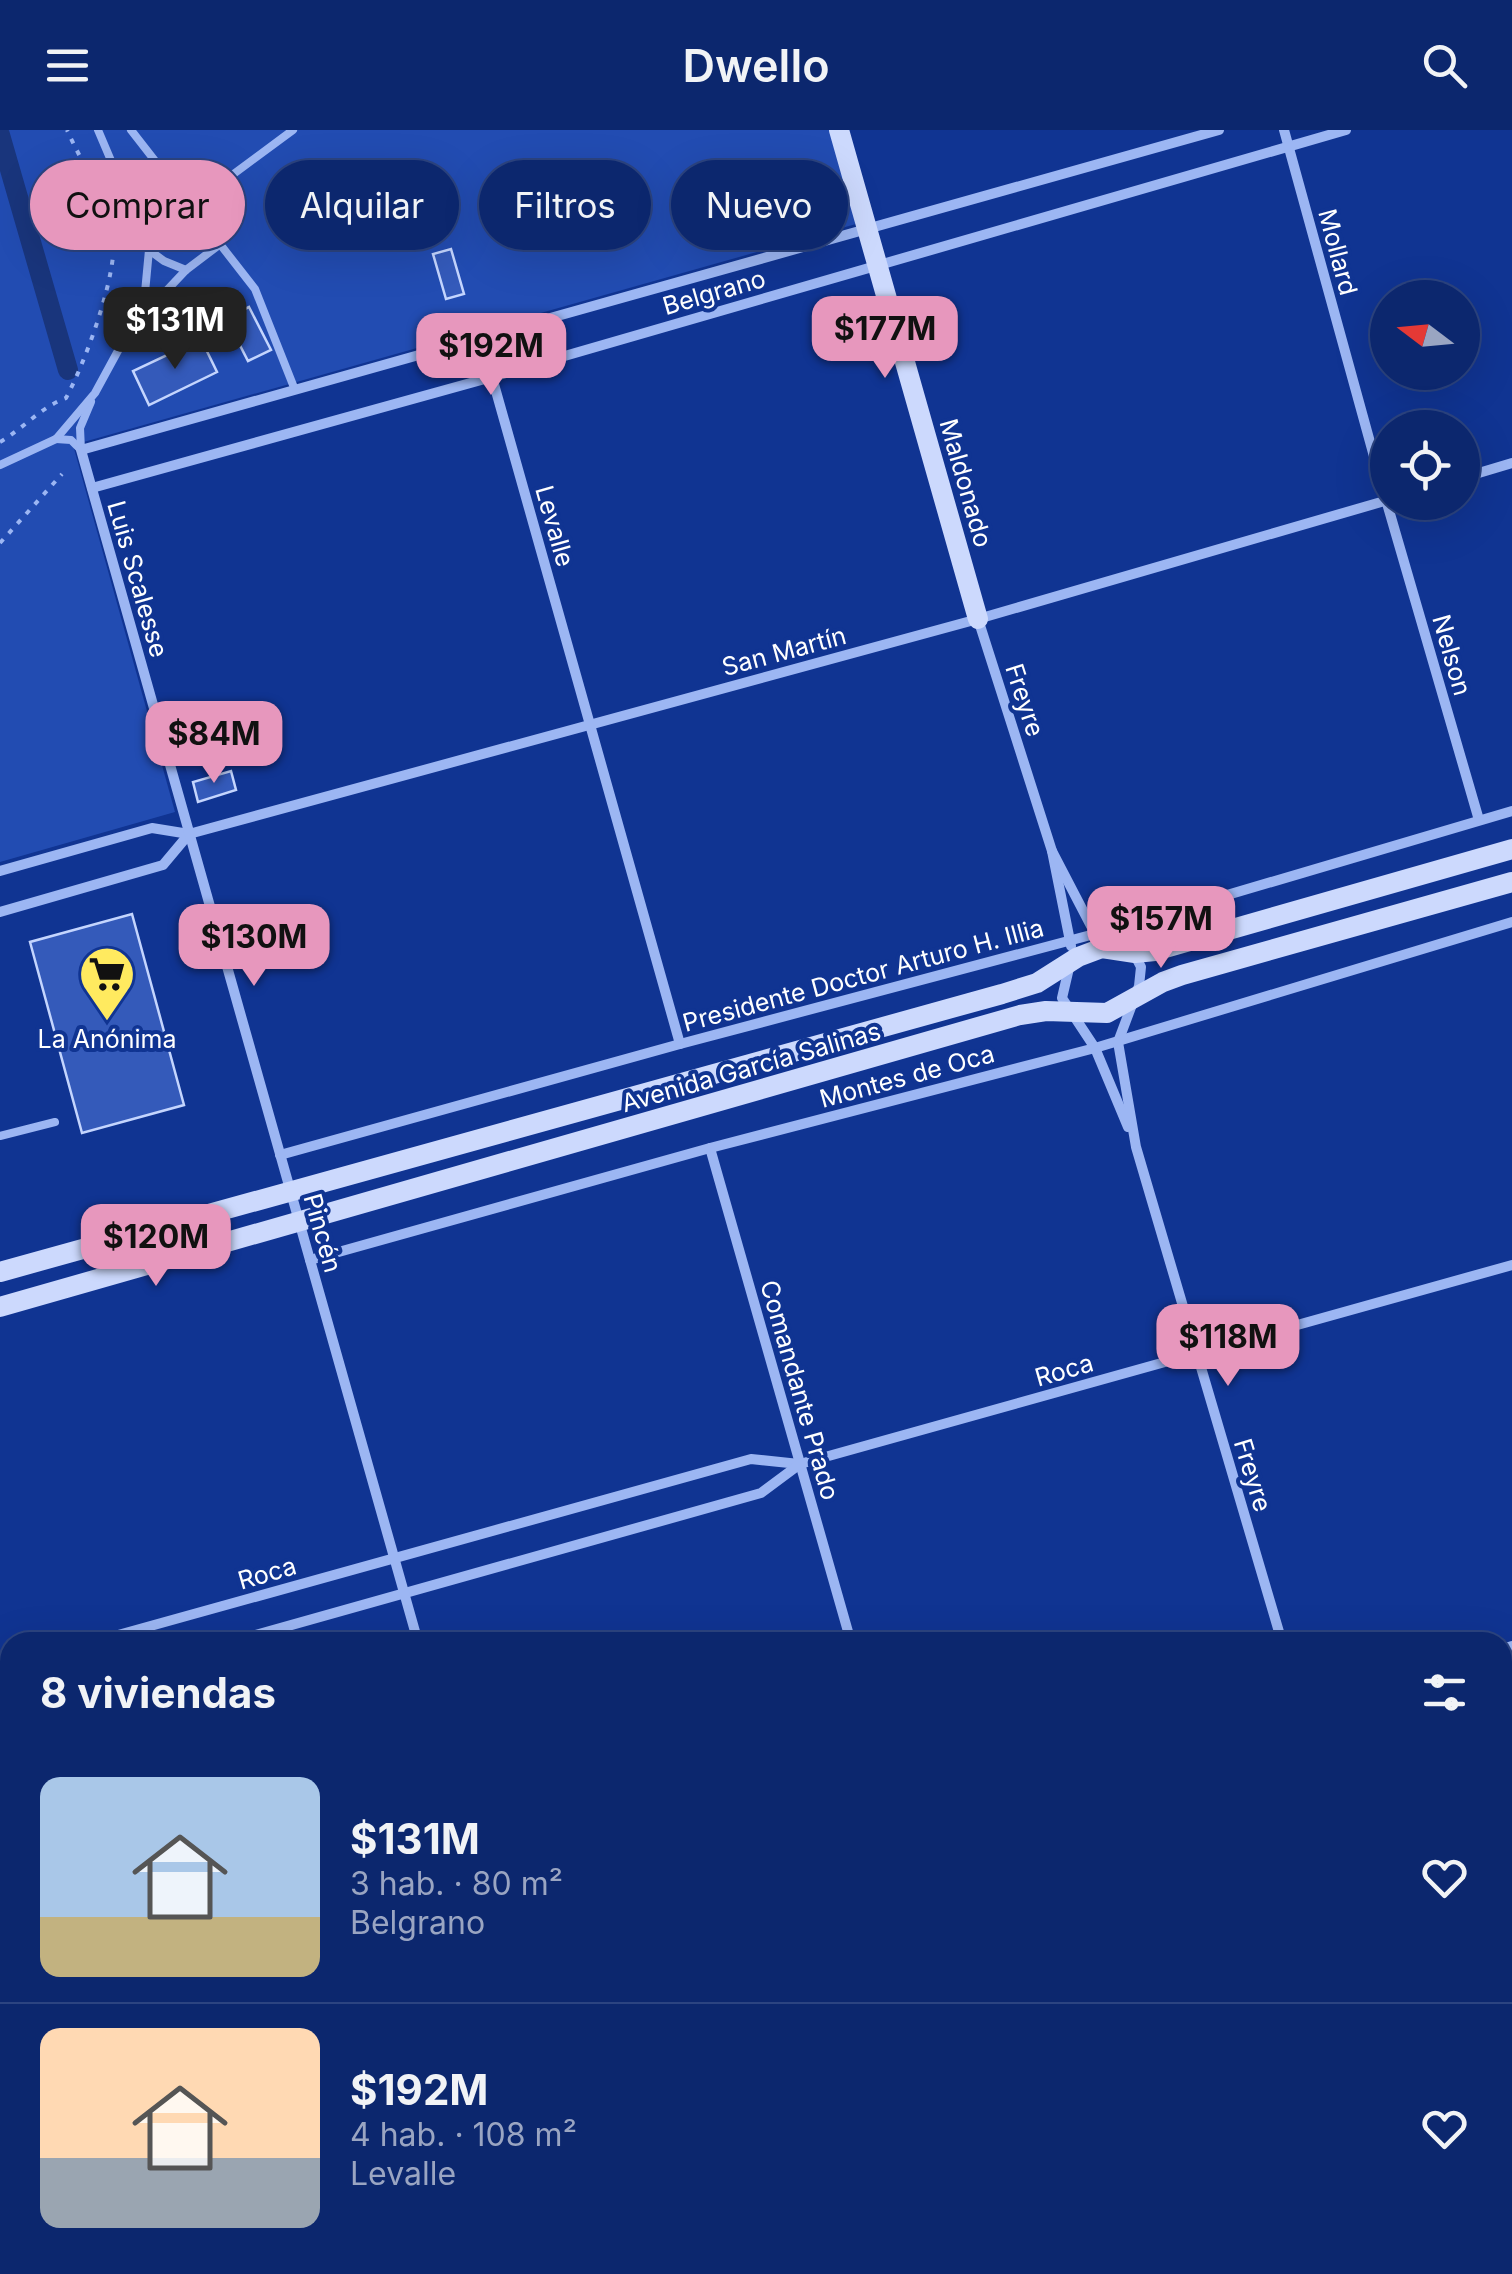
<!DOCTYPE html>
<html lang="es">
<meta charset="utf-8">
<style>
:root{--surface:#0c276e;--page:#152f73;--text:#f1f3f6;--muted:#9aa5c2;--line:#2c4481;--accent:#e797bd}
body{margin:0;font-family:Inter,sans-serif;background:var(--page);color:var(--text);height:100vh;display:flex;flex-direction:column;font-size:38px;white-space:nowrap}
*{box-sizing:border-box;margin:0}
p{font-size:32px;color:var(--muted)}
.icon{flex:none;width:55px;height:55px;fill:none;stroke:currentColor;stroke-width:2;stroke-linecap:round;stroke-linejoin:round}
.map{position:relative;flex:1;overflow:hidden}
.drawer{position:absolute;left:0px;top:1502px;width:1512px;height:642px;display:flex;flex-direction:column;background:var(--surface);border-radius:30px 30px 0 0;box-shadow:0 10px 40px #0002,0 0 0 2px var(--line)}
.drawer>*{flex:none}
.hud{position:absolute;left:30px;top:30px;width:1000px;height:90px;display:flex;gap:20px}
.needle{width:65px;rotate:286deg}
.buttons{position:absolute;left:1370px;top:150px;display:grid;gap:20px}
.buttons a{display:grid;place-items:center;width:110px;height:110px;border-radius:50%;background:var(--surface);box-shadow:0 10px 40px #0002,0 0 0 2px var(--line);font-size:50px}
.price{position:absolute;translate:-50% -85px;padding:0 22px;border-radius:20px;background:var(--accent);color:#111;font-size:32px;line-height:65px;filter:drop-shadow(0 2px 5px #0008)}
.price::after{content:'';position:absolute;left:50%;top:60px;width:30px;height:22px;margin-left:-15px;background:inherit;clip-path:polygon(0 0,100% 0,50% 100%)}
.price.current{background:#222;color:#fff}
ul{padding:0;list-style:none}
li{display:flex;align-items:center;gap:30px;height:250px;padding:0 40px}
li+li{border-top:2px solid var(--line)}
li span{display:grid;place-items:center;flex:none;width:280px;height:200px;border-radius:20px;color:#555}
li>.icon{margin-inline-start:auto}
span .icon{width:120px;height:120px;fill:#fffc;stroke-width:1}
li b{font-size:42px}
h2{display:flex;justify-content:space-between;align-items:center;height:120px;padding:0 40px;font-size:42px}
.chip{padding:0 35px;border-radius:45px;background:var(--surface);box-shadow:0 10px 40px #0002,0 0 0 2px var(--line);font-size:35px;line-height:90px}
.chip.current{background:var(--accent);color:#111}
header{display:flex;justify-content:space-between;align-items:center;height:130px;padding:0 40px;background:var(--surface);font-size:45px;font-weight:600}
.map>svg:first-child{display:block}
.green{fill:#224cb2}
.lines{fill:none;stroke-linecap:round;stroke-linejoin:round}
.canal{stroke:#19357c;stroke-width:20}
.building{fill:#345aba;stroke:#c4d5fe;stroke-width:2.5}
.path{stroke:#9cb6f3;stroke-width:4;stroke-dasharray:5 8;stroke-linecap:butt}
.lane{stroke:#9cb6f3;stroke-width:8}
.street{stroke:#9cb6f3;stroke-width:10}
.secondary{stroke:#ccd9fd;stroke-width:20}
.labels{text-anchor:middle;stroke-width:8;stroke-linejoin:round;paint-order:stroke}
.street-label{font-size:25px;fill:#fff;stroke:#103492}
.poi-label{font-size:25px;fill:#fff;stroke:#103492}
</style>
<header><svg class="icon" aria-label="menu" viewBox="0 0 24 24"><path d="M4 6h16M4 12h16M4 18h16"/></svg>Dwello<svg class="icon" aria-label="search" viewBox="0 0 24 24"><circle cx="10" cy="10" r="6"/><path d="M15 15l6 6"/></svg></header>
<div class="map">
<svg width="1512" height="2144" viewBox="0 0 1512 2144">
<rect width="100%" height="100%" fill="#103492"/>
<g class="green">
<polygon points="0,0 830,0 856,94 73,315 175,682 0,732"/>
<polygon points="325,2135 580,2135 582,2144 328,2144"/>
</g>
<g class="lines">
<polyline class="canal" points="0,5 68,240"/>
</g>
<g class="building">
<polygon points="451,119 464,164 446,169 433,124"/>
<polygon points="249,177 271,220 248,231 226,188"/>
<polygon points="201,209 217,242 149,275 133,241"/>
<polygon points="231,641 236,660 198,672 193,652"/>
<polygon points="132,784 184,975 82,1003 30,812"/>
</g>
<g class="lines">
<g class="path">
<path d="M0 312C24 298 41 277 66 268 85 233 122 135 112 99 105 70 80 29 67 0"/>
<polyline points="0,413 62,344"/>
</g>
<g class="lane">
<polyline points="131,0 255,159 295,260"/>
<polyline points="189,77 293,0"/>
<polyline points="149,120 164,131 186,140"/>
<polyline points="135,194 186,140 219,115"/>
<polyline points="56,309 71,310 81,320"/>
<polyline points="81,320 80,298 91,272"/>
<polyline points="0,335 56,309 95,263 144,173 149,120 98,0"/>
<polyline points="0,1006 55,992"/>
</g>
<g class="street">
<polyline points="1284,0 1386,370 1479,690"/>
<polyline points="481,208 680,914"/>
<polyline points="1462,348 1512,333"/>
<polyline points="92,358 492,247 1346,0"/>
<polyline points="978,489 1052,721 1071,816"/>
<polyline points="1052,721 1091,796 1130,816 1141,837 1139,856 1118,912 1136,1017 1282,1512"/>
<polyline points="0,741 152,698 189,704 978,489 1388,370"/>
<polyline points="0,782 163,735 189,704"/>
<polyline points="1069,838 1062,868 1095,918 1128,997"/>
<polyline points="710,1018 851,1512"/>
<polyline points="280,1025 680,914 1102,802 1512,681"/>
<polyline points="310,1130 710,1018 1095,918 1512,792"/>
<polyline points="93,1512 751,1329 799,1334"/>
<polyline points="231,1512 761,1363 800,1334 1512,1135"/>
<polyline points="418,1512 81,320 1219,0"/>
<polyline points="1502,1519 1512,1516"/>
<polyline points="0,1538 10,1536"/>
<polyline points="1502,1556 1512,1553"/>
<polyline points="0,1564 10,1599"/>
<polyline points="1502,1935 1512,1932"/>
<polyline points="0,1939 10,1936"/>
<polyline points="0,1977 10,1974"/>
<polyline points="94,2135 96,2144"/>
<polyline points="136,2135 139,2144"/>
<polyline points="593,2135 596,2144"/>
<polyline points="851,2135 854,2144"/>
<polyline points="1027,2135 1029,2144"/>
<polyline points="1461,2135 1463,2144"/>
<polyline points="745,2144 777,2135"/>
</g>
<g class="secondary">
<polyline points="839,0 978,489"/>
<polyline points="0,1142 1002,864 1037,853 1078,827 1102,818 1135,823 1155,821 1512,719"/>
<polyline points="0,1177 1020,885 1046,881 1107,883 1163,852 1182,845 1512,752"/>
</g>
</g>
<defs>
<g id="supermarket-pin" transform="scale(2.875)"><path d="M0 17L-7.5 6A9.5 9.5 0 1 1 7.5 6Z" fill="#ffea5f" stroke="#103492"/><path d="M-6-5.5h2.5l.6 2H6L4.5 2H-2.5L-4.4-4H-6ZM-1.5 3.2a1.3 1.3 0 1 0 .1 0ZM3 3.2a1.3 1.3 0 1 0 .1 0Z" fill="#111"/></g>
</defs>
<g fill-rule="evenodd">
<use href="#supermarket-pin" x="107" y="844"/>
</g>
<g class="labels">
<g class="street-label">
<text transform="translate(1338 122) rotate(75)" y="9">Mollard</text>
<text transform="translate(714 162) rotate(-16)" y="9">Belgrano</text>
<text transform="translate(966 353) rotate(74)" y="9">Maldonado</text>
<text transform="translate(555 396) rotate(74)" y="9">Levalle</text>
<text transform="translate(138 449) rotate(74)" y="9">Luis Scalesse</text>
<text transform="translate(784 521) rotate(-15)" y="9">San Martín</text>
<text transform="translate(1452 525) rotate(74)" y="9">Nelson</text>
<text transform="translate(1025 570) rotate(72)" y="9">Freyre</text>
<text transform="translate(863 845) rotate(-15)" y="9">Presidente Doctor Arturo H. Illia</text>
<text transform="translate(751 937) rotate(-16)" y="9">Avenida García Salinas</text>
<text transform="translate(907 946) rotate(-15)" y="9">Montes de Oca</text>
<text transform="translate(323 1103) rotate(74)" y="9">Pincén</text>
<text transform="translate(1064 1240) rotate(-16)" y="9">Roca</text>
<text transform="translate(800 1260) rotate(74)" y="9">Comandante Prado</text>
<text transform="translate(1253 1345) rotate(73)" y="9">Freyre</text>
<text transform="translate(267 1443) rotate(-16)" y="9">Roca</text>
</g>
<g class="poi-label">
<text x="107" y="918">La Anónima</text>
</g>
</g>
</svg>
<div class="buttons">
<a><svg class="needle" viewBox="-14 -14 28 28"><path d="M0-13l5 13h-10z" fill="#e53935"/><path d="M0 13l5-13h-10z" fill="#9aa5c2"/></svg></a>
<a><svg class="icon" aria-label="locate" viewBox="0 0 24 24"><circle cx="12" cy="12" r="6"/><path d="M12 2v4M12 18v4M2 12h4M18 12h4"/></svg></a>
</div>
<b class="price current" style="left:175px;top:242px">$131M</b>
<b class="price" style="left:885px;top:251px">$177M</b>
<b class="price" style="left:491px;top:268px">$192M</b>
<b class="price" style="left:214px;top:656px">$84M</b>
<b class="price" style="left:1161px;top:841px">$157M</b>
<b class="price" style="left:254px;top:859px">$130M</b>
<b class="price" style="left:156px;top:1159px">$120M</b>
<b class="price" style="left:1228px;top:1259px">$118M</b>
<div class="hud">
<a class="chip current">Comprar</a>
<a class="chip">Alquilar</a>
<a class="chip">Filtros</a>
<a class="chip">Nuevo</a>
</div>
<section class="drawer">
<h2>8 viviendas<svg class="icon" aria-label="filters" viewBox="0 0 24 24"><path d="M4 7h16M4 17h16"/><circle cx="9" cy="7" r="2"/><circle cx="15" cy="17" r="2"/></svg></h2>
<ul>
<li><span style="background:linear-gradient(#a9c7e8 70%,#c2b280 0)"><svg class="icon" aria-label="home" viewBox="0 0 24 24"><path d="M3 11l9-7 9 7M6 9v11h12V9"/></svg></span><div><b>$131M</b><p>3 hab. · 80 m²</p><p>Belgrano</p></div><svg class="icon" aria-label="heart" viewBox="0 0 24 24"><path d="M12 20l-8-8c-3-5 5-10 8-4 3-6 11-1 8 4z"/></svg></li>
<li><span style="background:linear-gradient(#ffd9b3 65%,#9aa5b1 0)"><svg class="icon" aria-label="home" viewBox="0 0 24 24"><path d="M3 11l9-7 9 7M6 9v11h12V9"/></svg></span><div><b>$192M</b><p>4 hab. · 108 m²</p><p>Levalle</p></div><svg class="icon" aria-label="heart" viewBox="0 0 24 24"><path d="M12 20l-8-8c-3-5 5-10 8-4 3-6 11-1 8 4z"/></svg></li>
</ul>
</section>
</div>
